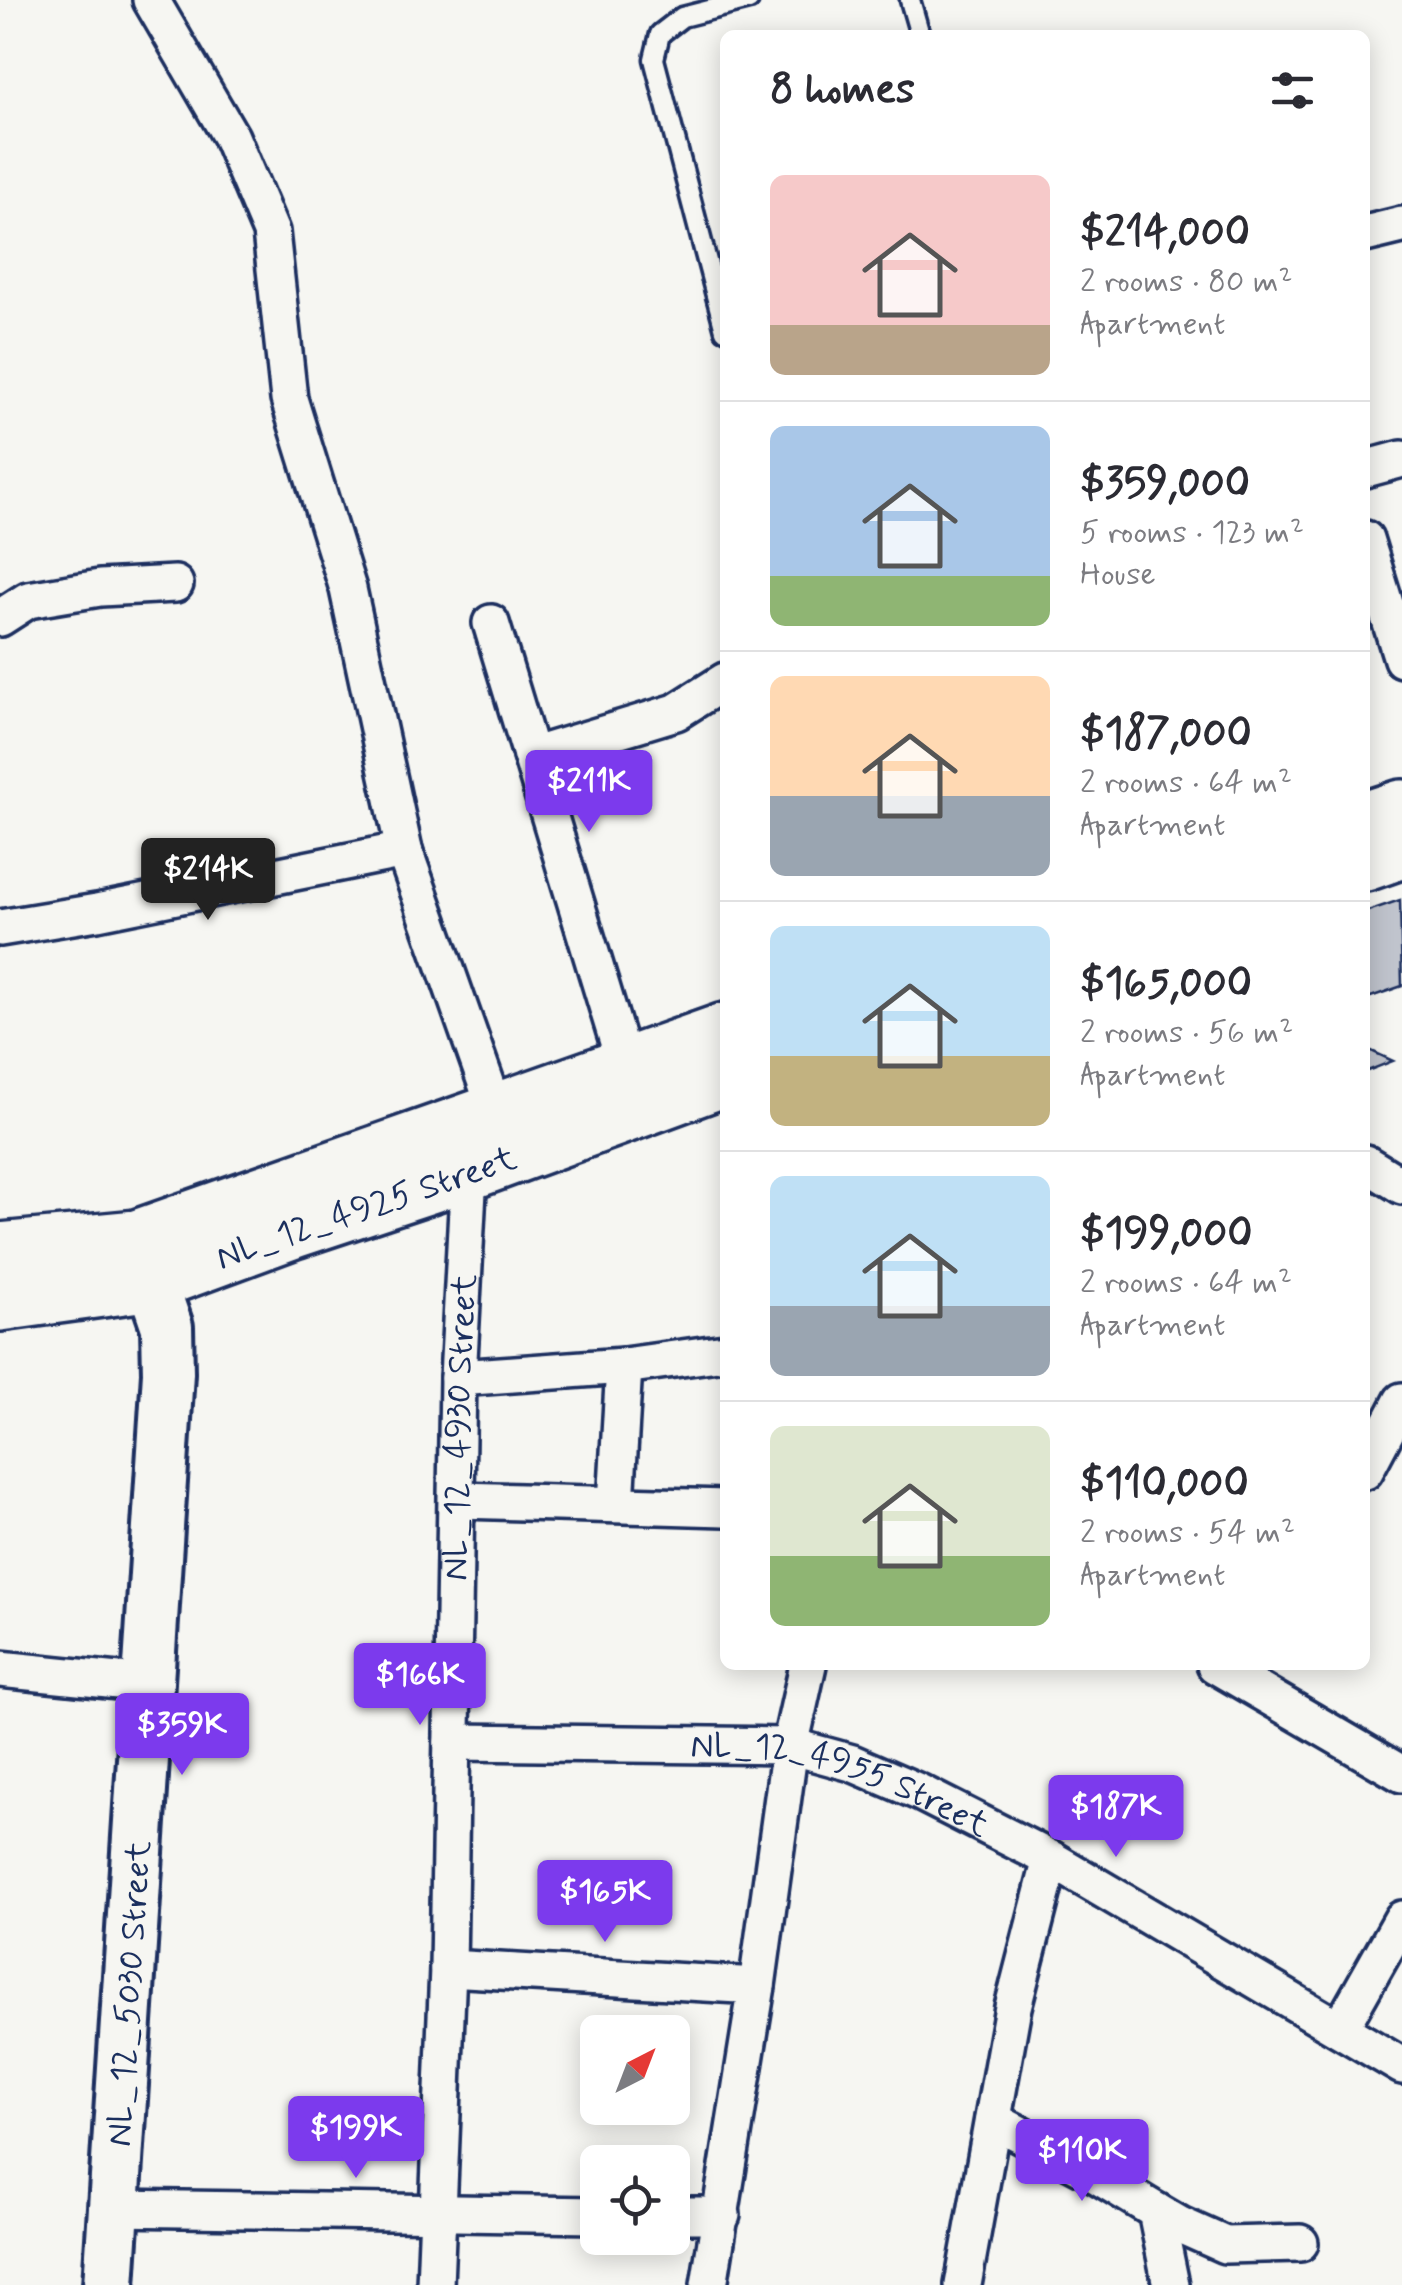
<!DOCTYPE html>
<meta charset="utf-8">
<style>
:root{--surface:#fff;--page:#f7f7f7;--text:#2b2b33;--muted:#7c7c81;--line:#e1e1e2;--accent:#7c3aed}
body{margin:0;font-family:Mynerve,sans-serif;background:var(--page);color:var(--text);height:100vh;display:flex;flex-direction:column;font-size:38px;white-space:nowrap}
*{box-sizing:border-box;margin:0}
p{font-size:32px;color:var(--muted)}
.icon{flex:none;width:55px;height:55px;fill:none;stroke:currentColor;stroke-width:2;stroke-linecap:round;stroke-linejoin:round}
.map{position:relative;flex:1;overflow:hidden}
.panel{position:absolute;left:720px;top:30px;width:650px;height:1640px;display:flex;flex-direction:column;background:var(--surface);border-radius:15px;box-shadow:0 5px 25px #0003}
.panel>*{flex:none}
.needle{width:65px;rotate:42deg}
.tools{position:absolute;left:580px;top:2015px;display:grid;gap:20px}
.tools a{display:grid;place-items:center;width:110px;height:110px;border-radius:15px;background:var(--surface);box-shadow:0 5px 25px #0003;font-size:50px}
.price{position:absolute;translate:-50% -85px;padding:0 22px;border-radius:10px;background:var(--accent);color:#fff;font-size:32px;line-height:65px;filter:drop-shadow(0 2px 5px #0008)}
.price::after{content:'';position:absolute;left:50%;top:60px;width:30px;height:22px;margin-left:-15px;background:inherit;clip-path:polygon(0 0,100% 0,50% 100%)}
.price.active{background:#222;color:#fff}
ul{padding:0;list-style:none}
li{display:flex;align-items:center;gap:30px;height:250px;padding:0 50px}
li+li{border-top:2px solid var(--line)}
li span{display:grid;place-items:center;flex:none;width:280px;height:200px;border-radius:15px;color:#555}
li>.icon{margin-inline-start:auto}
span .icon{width:120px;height:120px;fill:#fffc;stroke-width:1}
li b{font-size:42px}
h2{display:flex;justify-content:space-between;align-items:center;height:120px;padding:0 50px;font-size:42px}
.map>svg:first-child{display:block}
.building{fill:#c0c4cd;stroke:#1b2f5e;stroke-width:2.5}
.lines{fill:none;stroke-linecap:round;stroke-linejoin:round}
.lane-casing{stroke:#1b2f5e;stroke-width:25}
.street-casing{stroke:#1b2f5e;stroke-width:42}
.secondary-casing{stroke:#1b2f5e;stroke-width:58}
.primary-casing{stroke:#1b2f5e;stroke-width:62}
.lane{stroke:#f6f6f2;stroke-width:18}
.street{stroke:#f6f6f2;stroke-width:35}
.secondary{stroke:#f6f6f2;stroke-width:50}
.primary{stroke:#f6f6f2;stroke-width:55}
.labels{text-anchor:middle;stroke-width:9;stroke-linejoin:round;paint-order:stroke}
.street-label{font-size:35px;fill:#1b2f5e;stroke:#f6f6f2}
</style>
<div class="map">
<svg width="1402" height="2285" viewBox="0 0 1402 2285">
<rect width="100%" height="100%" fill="#f6f6f2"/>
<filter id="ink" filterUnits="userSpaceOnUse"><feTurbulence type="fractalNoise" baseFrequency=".01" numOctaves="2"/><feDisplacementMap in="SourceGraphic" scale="20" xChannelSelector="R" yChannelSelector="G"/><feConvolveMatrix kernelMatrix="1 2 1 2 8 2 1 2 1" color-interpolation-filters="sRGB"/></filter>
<g filter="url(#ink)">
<g class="building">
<polygon points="1400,900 1402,986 1365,999 1365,912"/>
<polygon points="1365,1048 1393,1061 1365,1072"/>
</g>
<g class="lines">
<g class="lane-casing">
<g id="lane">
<polyline points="910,0 920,35"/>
<polyline points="725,330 654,59 660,34 682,17 749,0"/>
</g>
</g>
<g class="street-casing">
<g id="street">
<polyline points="151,0 231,137 271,232 289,399 348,589 404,850 496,1111"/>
<polyline points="1365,234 1402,225"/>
<polyline points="1365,469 1402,459"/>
<polyline points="1365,539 1402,659"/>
<polyline points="0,618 28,600 100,588 175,584"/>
<polyline points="491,623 625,1065"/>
<polyline points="531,756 676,712 725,681"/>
<polyline points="0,928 97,912 404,850"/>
<polyline points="1365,1163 1402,1186"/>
<polyline points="458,1378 624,1366 725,1352"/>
<polyline points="1365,1471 1402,1401"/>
<polyline points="459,1500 725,1508"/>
<polyline points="616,1504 624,1366"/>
<polyline points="1215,1665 1402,1774"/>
<polyline points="0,1669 148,1684"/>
<path id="s1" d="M452 1742 790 1746 852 1763 919 1792 1051 1859 1402 2066"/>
<polyline points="448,1968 757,1986"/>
<polyline points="1340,2029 1402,1919"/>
<polyline points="993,2120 1090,2171 1156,2211 1171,2285"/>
<polyline points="114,2208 598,2215"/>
<polyline points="1156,2211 1180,2225 1225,2245 1300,2243"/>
<polyline points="672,2215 722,2215"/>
<path id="s2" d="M435 2285 448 1968 458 1378 469 1172"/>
<polyline points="709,2285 757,1986 790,1746 808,1665"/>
<polyline points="963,2285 1013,2007 1051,1859"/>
</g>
</g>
<g class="secondary-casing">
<g id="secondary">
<path id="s3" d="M109 2285 168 1373 167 1327 138 1242"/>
</g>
</g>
<g class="primary-casing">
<g id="primary">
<polyline points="1365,820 1402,808"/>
<polyline points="1365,863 1402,850"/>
<polyline points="0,1251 137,1238 725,1031"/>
<path id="s4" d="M0 1303 153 1282 294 1230 469 1172 725 1078"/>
</g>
</g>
<use href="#lane" class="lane"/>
<use href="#street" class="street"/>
<use href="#secondary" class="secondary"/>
<use href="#primary" class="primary"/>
</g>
</g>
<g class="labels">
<g class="street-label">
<text dy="12" stroke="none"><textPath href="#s4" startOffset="380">NL_12_4925 Street</textPath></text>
<text dy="12" stroke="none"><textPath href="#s2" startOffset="858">NL_12_4930 Street</textPath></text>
<text dy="12" stroke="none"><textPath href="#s1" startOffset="395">NL_12_4955 Street</textPath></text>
<text dy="12" stroke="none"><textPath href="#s3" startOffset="292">NL_12_5030 Street</textPath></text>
</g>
</g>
</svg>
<div class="tools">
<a><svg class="needle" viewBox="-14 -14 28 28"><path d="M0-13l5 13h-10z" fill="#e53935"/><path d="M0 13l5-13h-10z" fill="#7c7c81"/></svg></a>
<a><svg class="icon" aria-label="locate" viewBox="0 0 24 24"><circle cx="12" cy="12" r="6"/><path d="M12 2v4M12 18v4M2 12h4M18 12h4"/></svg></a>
</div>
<b class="price" style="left:589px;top:835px">$211K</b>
<b class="price active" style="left:208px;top:923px">$214K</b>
<b class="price" style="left:420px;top:1728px">$166K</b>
<b class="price" style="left:182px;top:1778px">$359K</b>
<b class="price" style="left:1116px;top:1860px">$187K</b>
<b class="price" style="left:605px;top:1945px">$165K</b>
<b class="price" style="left:356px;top:2181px">$199K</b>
<b class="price" style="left:1082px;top:2204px">$110K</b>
<section class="panel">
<h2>8 homes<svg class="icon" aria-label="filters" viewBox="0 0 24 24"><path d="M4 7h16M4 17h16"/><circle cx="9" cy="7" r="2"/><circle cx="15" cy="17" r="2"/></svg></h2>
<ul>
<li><span style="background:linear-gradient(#f6c9c9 75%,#b9a48a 0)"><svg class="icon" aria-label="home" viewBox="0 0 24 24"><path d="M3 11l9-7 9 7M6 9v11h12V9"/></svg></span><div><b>$214,000</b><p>2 rooms · 80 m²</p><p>Apartment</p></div></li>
<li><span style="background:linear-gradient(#a9c7e8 75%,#8fb573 0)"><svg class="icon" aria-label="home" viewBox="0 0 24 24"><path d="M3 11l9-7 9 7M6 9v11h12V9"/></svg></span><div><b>$359,000</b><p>5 rooms · 123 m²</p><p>House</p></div></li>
<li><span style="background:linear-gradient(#ffd9b3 60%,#9aa5b1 0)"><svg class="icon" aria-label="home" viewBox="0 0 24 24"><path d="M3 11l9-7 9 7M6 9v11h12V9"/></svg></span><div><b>$187,000</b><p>2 rooms · 64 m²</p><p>Apartment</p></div></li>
<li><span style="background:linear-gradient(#bfe0f5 65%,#c2b280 0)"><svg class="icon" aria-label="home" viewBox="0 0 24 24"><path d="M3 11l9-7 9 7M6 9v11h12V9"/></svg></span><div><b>$165,000</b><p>2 rooms · 56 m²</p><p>Apartment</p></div></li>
<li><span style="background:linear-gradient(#bfe0f5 65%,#9aa5b1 0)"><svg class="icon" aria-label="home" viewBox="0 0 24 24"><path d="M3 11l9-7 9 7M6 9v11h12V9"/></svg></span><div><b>$199,000</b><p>2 rooms · 64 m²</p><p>Apartment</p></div></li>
<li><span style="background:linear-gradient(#dfe7d0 65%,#8fb573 0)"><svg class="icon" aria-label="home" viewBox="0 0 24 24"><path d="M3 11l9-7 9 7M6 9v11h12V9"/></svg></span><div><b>$110,000</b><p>2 rooms · 54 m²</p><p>Apartment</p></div></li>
</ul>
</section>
</div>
